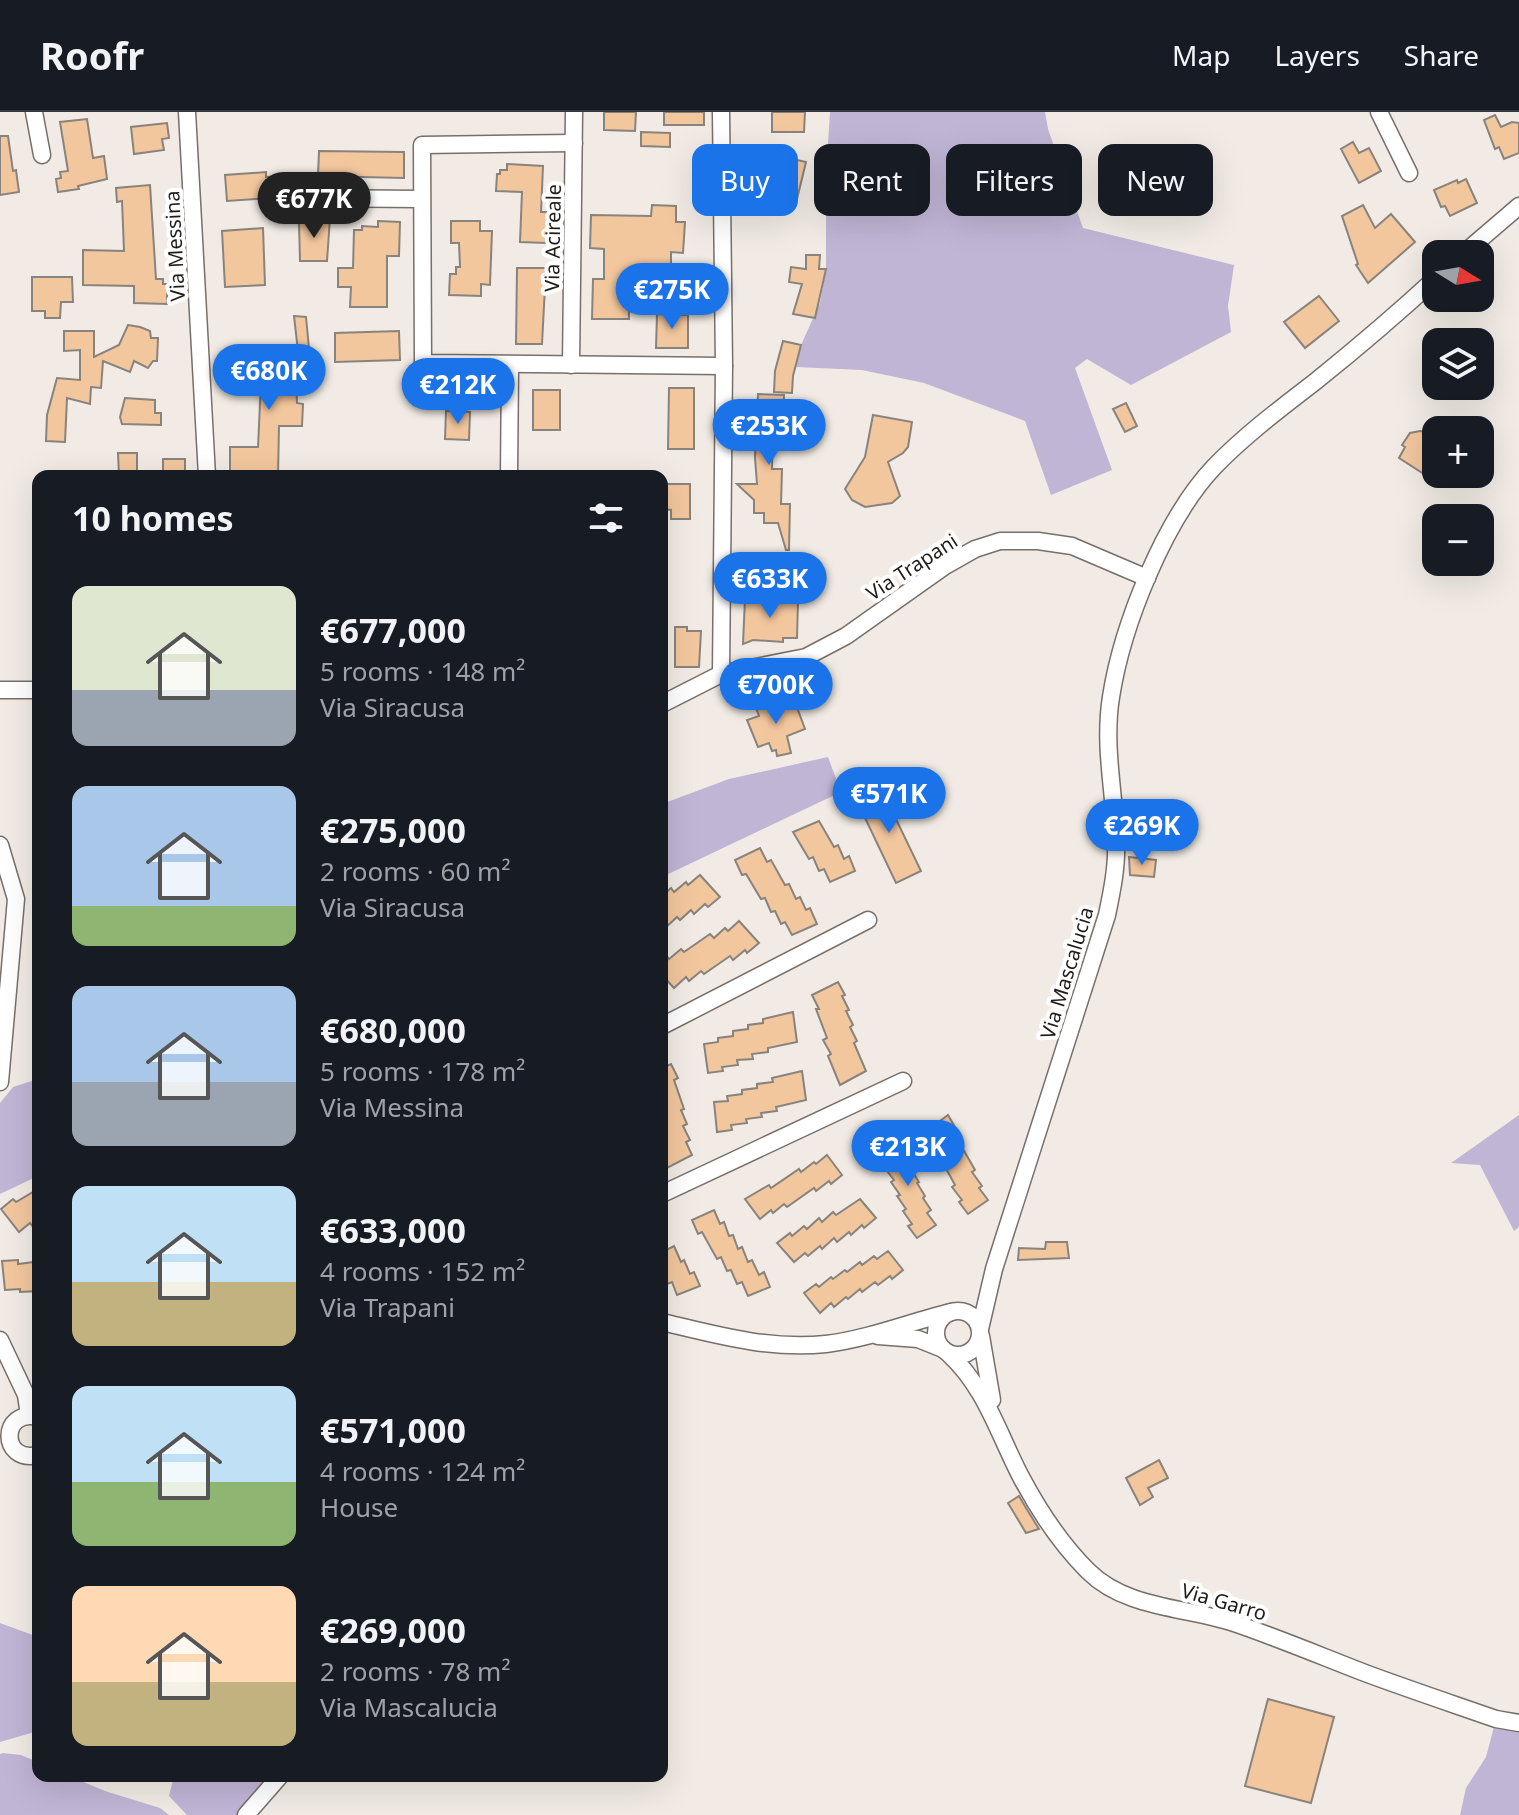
<!DOCTYPE html>
<meta charset="utf-8">
<style>
:root{--surface:#171b24;--page:#242831;--text:#f1f3f6;--muted:#9ea1a6;--line:#363941;--accent:#1a73e8}
body{margin:0;font-family:"Noto Sans",sans-serif;background:var(--page);color:var(--text);height:100vh;display:flex;flex-direction:column;font-size:30px;white-space:nowrap}
*{box-sizing:border-box;margin:0}
p{font-size:26px;color:var(--muted)}
.icon{flex:none;width:44px;height:44px;fill:none;stroke:currentColor;stroke-width:2;stroke-linecap:round;stroke-linejoin:round}
.map{position:relative;flex:1;overflow:hidden}
.panel{position:absolute;left:32px;top:358px;width:636px;height:1312px;display:flex;flex-direction:column;background:var(--surface);border-radius:16px;box-shadow:0 8px 32px #0002}
.panel>*{flex:none}
.hud{position:absolute;left:692px;top:32px;width:706px;height:72px;display:flex;gap:16px}
.needle{width:52px;rotate:101deg}
.controls{position:absolute;left:1422px;top:128px;display:grid;gap:16px}
.controls a{display:grid;place-items:center;width:72px;height:72px;border-radius:16px;background:var(--surface);box-shadow:0 8px 32px #0002;font-size:40px}
.price{position:absolute;translate:-50% -68px;padding:0 18px;border-radius:28px;background:var(--accent);color:#fff;font-size:26px;line-height:52px;filter:drop-shadow(0 2px 4px #0008)}
.price::after{content:'';position:absolute;left:50%;top:48px;width:24px;height:18px;margin-left:-12px;background:inherit;clip-path:polygon(0 0,100% 0,50% 100%)}
.price.current{background:#222;color:#fff}
ul{padding:0;list-style:none}
li{display:flex;align-items:center;gap:24px;height:200px;padding:0 40px}
li span{display:grid;place-items:center;flex:none;width:224px;height:160px;border-radius:16px;color:#555}
li>.icon{margin-inline-start:auto}
span .icon{width:96px;height:96px;fill:#fffc;stroke-width:1}
li b{font-size:34px}
h2{display:flex;justify-content:space-between;align-items:center;height:96px;padding:0 40px;font-size:34px}
.tag{padding:0 28px;border-radius:16px;background:var(--surface);box-shadow:0 8px 32px #0002;font-size:28px;line-height:72px}
.tag.current{background:var(--accent);color:#fff}
header{display:flex;align-items:center;gap:48px;box-sizing:border-box;height:112px;padding:0 40px;background:var(--surface);border-bottom:2px solid var(--line)}
header strong{font-size:38px}
nav{display:flex;gap:44px;margin-inline-start:auto;font-size:28px}
.map>svg:first-child{display:block}
.green{fill:#c0b5d5}
.building{fill:#f3c79e;stroke:#89837d;stroke-width:2}
.lines{fill:none;stroke-linecap:round;stroke-linejoin:round}
.minor-casing{stroke:#766f6a;stroke-width:19}
.minor{stroke:#fff;stroke-width:16}
.labels{text-anchor:middle;stroke-width:8;stroke-linejoin:round;paint-order:stroke}
.street-label{font-size:20px;fill:#1f1d1a;stroke:#fff}
</style>
<header>
<strong>Roofr</strong>
<nav><a>Map</a><a>Layers</a><a>Share</a></nav>
</header>
<div class="map">
<svg width="1519" height="1703" viewBox="0 0 1519 1703">
<rect width="100%" height="100%" fill="#f2ebe5"/>
<g class="green">
<polygon points="830,0 1045,0 1048,17 1083,116 1234,153 1228,194 1231,220 1131,273 1087,247 1075,256 1112,358 1051,383 1025,309 924,271 862,258 796,255 801,233 820,191 826,157 826,65"/>
<polygon points="828,645 841,680 662,765 662,692 729,667"/>
<polygon points="38,967 38,1064 0,1082 0,991 13,975"/>
<polygon points="1519,1003 1519,1115 1514,1119 1480,1053 1451,1051"/>
<polygon points="0,1511 38,1525 38,1619 0,1630"/>
<polygon points="1494,1615 1519,1619 1519,1703 1460,1703 1466,1676 1486,1645"/>
<polygon points="3,1641 21,1643 38,1650 38,1664 69,1664 105,1679 160,1696 169,1703 0,1703 0,1642"/>
<polygon points="174,1664 271,1664 237,1703 187,1703 169,1684"/>
</g>
<g class="building">
<polygon points="604,0 636,0 635,19 604,18"/>
<rect x="664" y="0" width="40" height="13"/>
<polygon points="772,0 805,0 804,20 772,20"/>
<polygon points="1495,3 1501,15 1512,10 1519,11 1519,41 1504,47 1499,35 1495,37 1484,8"/>
<polygon points="87,7 93,46 104,44 107,67 78,74 79,77 58,80 56,67 61,66 60,60 68,59 60,10"/>
<polygon points="167,11 169,26 162,27 164,38 134,42 131,15"/>
<polygon points="641,20 670,21 670,35 641,34"/>
<polygon points="0,24 8,24 13,59 16,58 19,80 0,83"/>
<polygon points="1353,30 1359,41 1369,36 1381,59 1359,71 1341,37"/>
<polygon points="319,39 404,40 404,66 318,64"/>
<polygon points="779,44 806,50 797,87 770,81"/>
<polygon points="507,52 543,54 541,100 548,100 547,131 520,130 522,80 496,79 497,62 500,62 500,58 507,58"/>
<polygon points="266,60 266,65 286,64 287,100 271,102 271,86 227,89 225,63"/>
<polygon points="1466,67 1477,91 1450,104 1445,94 1441,95 1434,78 1457,68 1458,71"/>
<polygon points="150,73 156,167 163,167 163,172 167,172 167,192 134,191 134,174 83,173 83,138 124,139 122,89 117,90 116,76"/>
<polygon points="652,93 676,94 676,110 685,110 683,141 671,140 671,164 629,163 629,207 592,207 593,167 604,167 604,137 590,136 591,103 651,104"/>
<polygon points="1363,93 1375,116 1391,102 1415,130 1368,171 1356,153 1358,152 1342,104"/>
<polygon points="313,106 330,106 327,149 300,149 299,110 313,110"/>
<polygon points="378,109 400,110 399,144 387,144 387,195 350,195 351,175 338,175 338,156 353,156 354,118 362,118 362,114 378,115"/>
<polygon points="451,109 480,109 480,119 492,119 490,173 481,172 481,184 449,183 450,162 456,162 456,155 460,155 459,131 451,131"/>
<polygon points="263,116 265,173 225,175 222,119"/>
<polygon points="806,143 820,143 819,157 826,157 815,206 793,202 802,172 789,170 791,155 806,157"/>
<polygon points="517,156 546,156 542,232 516,232"/>
<polygon points="32,165 72,165 73,190 61,190 60,206 45,206 45,199 32,199"/>
<polygon points="1319,184 1339,209 1305,236 1284,210"/>
<polygon points="657,202 688,203 688,236 656,236"/>
<polygon points="294,204 306,205 310,247 299,248"/>
<polygon points="128,213 140,215 150,219 151,226 158,226 157,249 153,249 148,256 134,249 130,260 103,249 101,276 91,275 90,292 67,286 65,330 46,329 47,303 57,266 80,268 80,238 64,239 64,219 94,219 94,245 119,233"/>
<polygon points="399,219 400,248 335,250 335,221"/>
<polygon points="783,229 801,233 793,264 792,281 774,280 775,259"/>
<polygon points="250,233 273,233 273,245 295,243 297,291 303,292 302,314 279,314 278,364 230,364 230,335 258,335 261,270 249,270"/>
<polygon points="669,276 694,276 694,337 668,337"/>
<rect x="533" y="278" width="27" height="40"/>
<polygon points="758,282 784,283 783,314 773,314 772,357 782,357 781,392 790,392 789,438 786,438 778,411 764,411 764,401 754,401 754,388 737,372 757,372 755,346"/>
<polygon points="125,286 155,288 155,301 161,301 161,313 122,312 120,305"/>
<polygon points="1126,291 1137,314 1125,320 1113,297"/>
<polygon points="446,299 470,300 469,328 445,327"/>
<polygon points="873,303 912,310 908,335 903,341 888,350 900,384 892,391 865,395 852,388 845,377 865,345"/>
<polygon points="1420,319 1427,320 1436,327 1436,340 1424,362 1399,346 1405,335 1402,333 1410,321"/>
<polygon points="118,341 137,341 137,364 119,364"/>
<rect x="163" y="347" width="22" height="17"/>
<polygon points="663,372 690,372 690,407 671,407 671,398 663,397"/>
<polygon points="745,486 798,489 797,526 783,526 783,530 753,528 743,532"/>
<polygon points="675,515 687,515 687,519 701,519 699,555 675,555"/>
<polygon points="774,589 778,597 795,590 805,617 787,624 791,641 777,644 776,638 772,639 769,631 758,635 747,608 759,604 756,596"/>
<polygon points="881,676 921,759 896,771 856,687"/>
<polygon points="819,709 834,735 838,733 844,747 849,744 855,759 830,770 824,757 819,759 813,745 809,747 793,720"/>
<polygon points="760,736 767,750 771,748 785,773 789,772 796,787 800,785 806,798 810,796 817,812 792,823 785,810 781,812 775,799 771,800 765,786 761,787 746,762 742,763 735,748"/>
<polygon points="1129,745 1156,748 1154,765 1130,763"/>
<polygon points="700,763 720,785 708,795 705,792 694,802 691,798 680,808 677,805 662,819 662,784 671,776 674,780 686,770 688,773"/>
<polygon points="739,809 759,831 747,841 745,838 733,848 730,844 704,862 701,859 689,869 686,865 674,876 662,863 662,838 669,847 681,837 684,840 710,822 714,826 725,816 728,819"/>
<polygon points="838,870 845,883 842,884 849,898 846,899 853,913 850,915 857,929 854,931 866,959 840,973 828,944 831,942 823,928 827,926 816,897 819,897 812,883"/>
<polygon points="793,900 797,930 768,936 768,940 752,942 753,947 737,948 738,953 722,955 723,959 708,961 704,932 718,930 718,926 733,924 733,919 748,917 748,913 763,911 763,907"/>
<polygon points="662,943 667,954 671,952 678,966 674,968 684,997 681,998 687,1012 683,1014 690,1028 686,1030 692,1043 667,1056 662,1045"/>
<polygon points="802,959 806,988 776,995 777,999 761,1001 762,1005 746,1007 747,1011 731,1013 732,1018 717,1020 714,990 728,989 727,984 742,982 742,978 757,976 757,972 773,970 772,966"/>
<polygon points="948,1003 962,1027 959,1030 975,1058 972,1060 982,1074 979,1076 988,1088 968,1102 959,1090 962,1088 952,1075 955,1073 939,1044 942,1042 928,1018"/>
<polygon points="898,1027 907,1039 903,1041 912,1054 910,1056 919,1070 917,1071 925,1084 923,1086 931,1098 927,1101 936,1113 917,1126 908,1114 912,1112 903,1099 906,1097 897,1084 900,1083 891,1070 894,1068 884,1055 888,1052 879,1040"/>
<polygon points="827,1043 842,1063 831,1072 829,1069 816,1079 814,1076 787,1095 784,1092 773,1101 771,1098 760,1107 745,1087 769,1073 771,1076 799,1057 801,1060 814,1050 816,1052"/>
<polygon points="38,1077 38,1122 30,1111 19,1120 1,1097 13,1087 16,1090"/>
<polygon points="860,1087 876,1106 864,1116 862,1113 851,1123 849,1120 837,1130 834,1126 822,1137 820,1134 808,1144 805,1141 794,1150 777,1131 790,1121 792,1124 804,1114 807,1117 819,1106 822,1110 833,1100 836,1103"/>
<polygon points="714,1098 720,1112 724,1110 729,1124 733,1123 738,1137 742,1135 748,1150 752,1148 759,1163 764,1160 770,1175 748,1184 742,1170 737,1172 731,1158 727,1159 721,1145 717,1147 702,1120 698,1122 692,1108"/>
<polygon points="1046,1130 1067,1130 1069,1146 1018,1148 1019,1136 1045,1137"/>
<polygon points="674,1134 681,1150 684,1148 690,1162 694,1160 700,1174 677,1183 672,1170 667,1172 662,1159 662,1140"/>
<polygon points="888,1139 903,1158 892,1167 890,1164 878,1173 875,1170 862,1180 860,1177 848,1187 846,1185 834,1195 831,1191 820,1201 804,1181 816,1172 819,1175 831,1165 833,1167 845,1158 847,1160 860,1150 862,1153 874,1144 877,1147"/>
<polygon points="18,1148 18,1152 33,1150 34,1154 38,1153 38,1179 20,1180 20,1177 5,1178 2,1149"/>
<polygon points="1159,1348 1168,1366 1148,1376 1153,1385 1140,1393 1126,1366"/>
<polygon points="1019,1384 1026,1396 1039,1417 1026,1421 1008,1391"/>
<polygon points="1268,1587 1334,1605 1311,1691 1245,1674"/>
</g>
<g class="lines">
<g class="minor-casing">
<g id="minor">
<polyline points="34,0 42,43"/>
<polyline points="187,0 207,364"/>
<polyline points="721,0 724,254 721,562"/>
<polyline points="1379,0 1409,61"/>
<polyline points="574,31 422,33 423,251 724,254"/>
<polyline points="298,86 421,87"/>
<polyline points="1463,142 1519,94"/>
<polyline points="571,253 574,0"/>
<polyline points="509,364 510,253"/>
<polyline points="0,578 38,578"/>
<polyline points="662,592 721,562 806,545 846,524 945,454 975,437 1000,429 1038,429 1072,434 1147,466"/>
<polyline points="0,733 16,787 0,970"/>
<polyline points="662,914 868,808"/>
<polyline points="662,1082 903,969"/>
<circle cx="958" cy="1221" r="22"/>
<path d="M662 1210C717 1223 769 1238 826 1232 868 1227 910 1210 951 1200"/>
<path d="M980 1217 994 1157 1107 803C1112 779 1117 755 1116 731 1115 682 1103 635 1111 585 1122 514 1164 408 1214 355 1245 323 1281 296 1316 269 1357 236 1397 202 1436 166"/>
<polyline points="878,1224 918,1227 943,1237"/>
<polyline points="981,1224 992,1288"/>
<polyline points="0,1228 26,1283 29,1303"/>
<path d="M948 1241C986 1276 998 1321 1021 1365 1039 1399 1061 1432 1088 1459 1126 1497 1186 1495 1234 1511 1278 1526 1321 1544 1365 1561 1408 1577 1453 1592 1496 1607L1519 1611"/>
<path d="M38 1305C0 1296 0 1352 38 1343"/>
<polyline points="246,1703 280,1664"/>
</g>
</g>
<use href="#minor" class="minor"/>
</g>
<g class="labels">
<g class="street-label">
<text transform="translate(553 126) rotate(-89)" y="7">Via Acireale</text>
<text transform="translate(175 134) rotate(-93)" y="7">Via Messina</text>
<text transform="translate(912 455) rotate(-33)" y="7">Via Trapani</text>
<text transform="translate(1067 861) rotate(-73)" y="7">Via Mascalucia</text>
<text transform="translate(1224 1490) rotate(16)" y="7">Via Garro</text>
</g>
</g>
</svg>
<div class="controls">
<a><svg class="needle" viewBox="-14 -14 28 28"><path d="M0-13l5 13h-10z" fill="#e53935"/><path d="M0 13l5-13h-10z" fill="#9ea1a6"/></svg></a>
<a><svg class="icon" aria-label="layers" viewBox="0 0 24 24"><path d="M12 4l9 5-9 5-9-5zM3 14l9 5 9-5"/></svg></a>
<a>+</a>
<a>−</a>
</div>
<b class="price current" style="left:314px;top:128px">€677K</b>
<b class="price" style="left:672px;top:219px">€275K</b>
<b class="price" style="left:269px;top:300px">€680K</b>
<b class="price" style="left:458px;top:314px">€212K</b>
<b class="price" style="left:769px;top:355px">€253K</b>
<b class="price" style="left:770px;top:508px">€633K</b>
<b class="price" style="left:776px;top:614px">€700K</b>
<b class="price" style="left:889px;top:723px">€571K</b>
<b class="price" style="left:1142px;top:755px">€269K</b>
<b class="price" style="left:908px;top:1076px">€213K</b>
<div class="hud">
<a class="tag current">Buy</a>
<a class="tag">Rent</a>
<a class="tag">Filters</a>
<a class="tag">New</a>
</div>
<section class="panel">
<h2>10 homes<svg class="icon" aria-label="filters" viewBox="0 0 24 24"><path d="M4 7h16M4 17h16"/><circle cx="9" cy="7" r="2"/><circle cx="15" cy="17" r="2"/></svg></h2>
<ul>
<li><span style="background:linear-gradient(#dfe7d0 65%,#9aa5b1 0)"><svg class="icon" aria-label="home" viewBox="0 0 24 24"><path d="M3 11l9-7 9 7M6 9v11h12V9"/></svg></span><div><b>€677,000</b><p>5 rooms · 148 m²</p><p>Via Siracusa</p></div></li>
<li><span style="background:linear-gradient(#a9c7e8 75%,#8fb573 0)"><svg class="icon" aria-label="home" viewBox="0 0 24 24"><path d="M3 11l9-7 9 7M6 9v11h12V9"/></svg></span><div><b>€275,000</b><p>2 rooms · 60 m²</p><p>Via Siracusa</p></div></li>
<li><span style="background:linear-gradient(#a9c7e8 60%,#9aa5b1 0)"><svg class="icon" aria-label="home" viewBox="0 0 24 24"><path d="M3 11l9-7 9 7M6 9v11h12V9"/></svg></span><div><b>€680,000</b><p>5 rooms · 178 m²</p><p>Via Messina</p></div></li>
<li><span style="background:linear-gradient(#bfe0f5 60%,#c2b280 0)"><svg class="icon" aria-label="home" viewBox="0 0 24 24"><path d="M3 11l9-7 9 7M6 9v11h12V9"/></svg></span><div><b>€633,000</b><p>4 rooms · 152 m²</p><p>Via Trapani</p></div></li>
<li><span style="background:linear-gradient(#bfe0f5 60%,#8fb573 0)"><svg class="icon" aria-label="home" viewBox="0 0 24 24"><path d="M3 11l9-7 9 7M6 9v11h12V9"/></svg></span><div><b>€571,000</b><p>4 rooms · 124 m²</p><p>House</p></div></li>
<li><span style="background:linear-gradient(#ffd9b3 60%,#c2b280 0)"><svg class="icon" aria-label="home" viewBox="0 0 24 24"><path d="M3 11l9-7 9 7M6 9v11h12V9"/></svg></span><div><b>€269,000</b><p>2 rooms · 78 m²</p><p>Via Mascalucia</p></div></li>
</ul>
</section>
</div>
